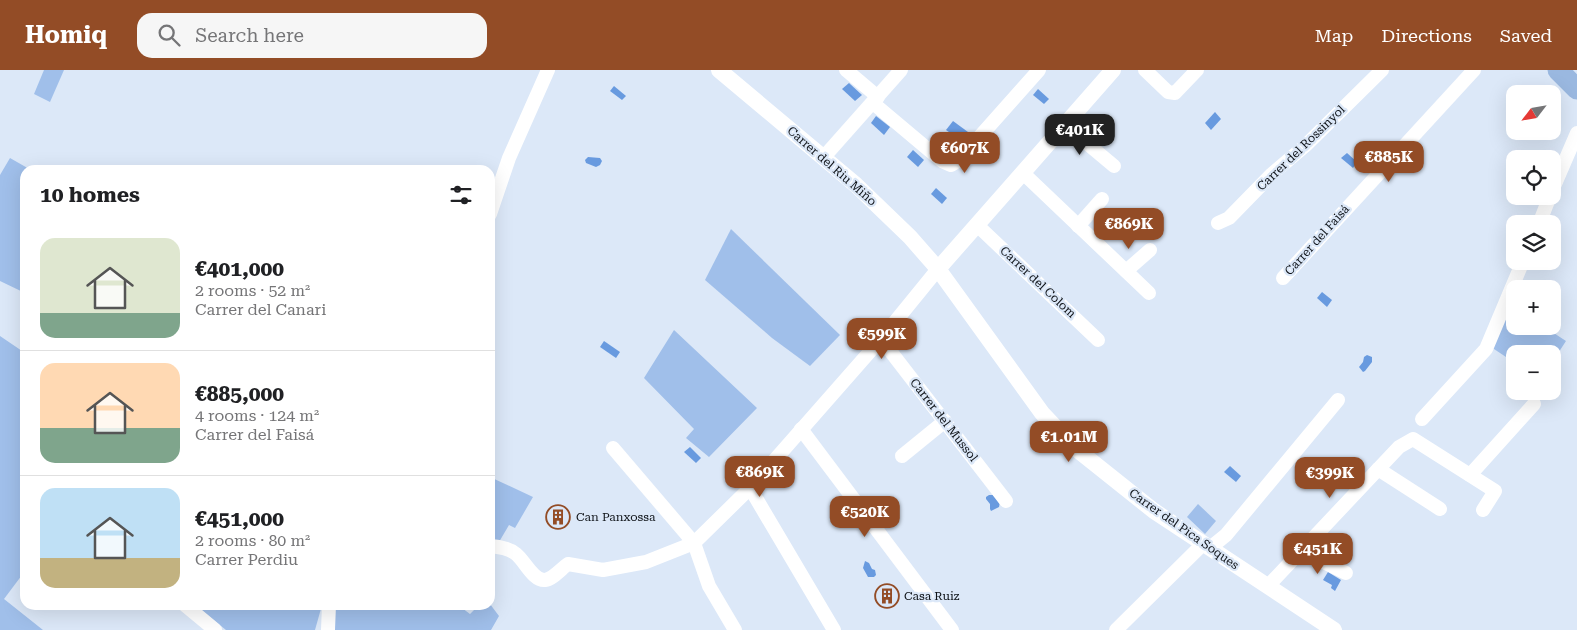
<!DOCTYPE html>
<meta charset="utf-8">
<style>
:root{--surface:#fff;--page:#f6f6f6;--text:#202124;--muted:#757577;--line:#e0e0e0;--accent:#934c26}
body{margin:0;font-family:"Roboto Serif",serif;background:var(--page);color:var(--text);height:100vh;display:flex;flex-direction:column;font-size:19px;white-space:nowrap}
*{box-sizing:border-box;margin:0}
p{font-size:16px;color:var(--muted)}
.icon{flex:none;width:28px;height:28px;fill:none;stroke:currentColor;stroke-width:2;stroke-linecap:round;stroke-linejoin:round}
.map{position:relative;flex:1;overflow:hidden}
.details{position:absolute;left:20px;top:95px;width:475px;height:445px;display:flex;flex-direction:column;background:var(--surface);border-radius:15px;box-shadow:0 5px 20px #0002}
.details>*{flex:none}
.needle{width:32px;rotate:239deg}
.controls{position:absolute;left:1506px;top:15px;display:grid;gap:10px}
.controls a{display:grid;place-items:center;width:55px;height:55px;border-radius:10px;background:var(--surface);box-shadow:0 5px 20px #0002;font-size:25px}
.price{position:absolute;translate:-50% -42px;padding:0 11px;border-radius:10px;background:var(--accent);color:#fff;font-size:16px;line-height:32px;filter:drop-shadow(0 1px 2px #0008)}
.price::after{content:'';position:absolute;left:50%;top:30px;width:15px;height:11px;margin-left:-8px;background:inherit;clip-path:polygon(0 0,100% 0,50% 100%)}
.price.active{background:#222;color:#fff}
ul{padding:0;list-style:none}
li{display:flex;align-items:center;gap:15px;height:125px;padding:0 20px}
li+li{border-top:1px solid var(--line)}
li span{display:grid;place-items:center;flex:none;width:140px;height:100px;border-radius:15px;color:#555}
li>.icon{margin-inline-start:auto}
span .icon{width:60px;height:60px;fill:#fffc;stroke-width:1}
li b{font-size:21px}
h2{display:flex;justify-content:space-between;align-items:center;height:60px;padding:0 20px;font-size:21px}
header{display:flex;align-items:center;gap:30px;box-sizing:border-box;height:70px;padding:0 25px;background:var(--accent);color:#fff}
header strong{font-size:24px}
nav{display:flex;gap:28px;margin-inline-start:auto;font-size:18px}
.search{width:350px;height:45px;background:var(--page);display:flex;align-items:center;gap:12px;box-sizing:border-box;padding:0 18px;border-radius:15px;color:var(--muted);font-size:19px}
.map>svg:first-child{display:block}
.green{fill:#a0bfea}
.water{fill:#689adf}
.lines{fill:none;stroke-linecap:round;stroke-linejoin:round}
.minor{stroke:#fff;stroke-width:14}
.tertiary{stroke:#fff;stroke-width:16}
.primary{stroke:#9ab8e0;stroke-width:21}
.labels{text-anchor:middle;stroke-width:4.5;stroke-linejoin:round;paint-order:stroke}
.street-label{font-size:12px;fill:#0e1217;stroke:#dce8f8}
.poi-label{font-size:12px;fill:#0e1217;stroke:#dce8f8;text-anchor:start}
</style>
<header>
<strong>Homiq</strong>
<div class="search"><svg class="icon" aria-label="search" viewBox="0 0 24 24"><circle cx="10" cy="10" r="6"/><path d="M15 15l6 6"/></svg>Search here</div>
<nav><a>Map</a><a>Directions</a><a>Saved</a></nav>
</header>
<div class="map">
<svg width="1577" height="560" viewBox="0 0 1577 560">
<rect width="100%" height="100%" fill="#dce8f8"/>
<g class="green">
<polygon points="44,0 64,0 50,32 34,24"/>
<polygon points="10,88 31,100 25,100 25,223 0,211 0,105"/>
<polygon points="731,159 840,265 810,296 772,268 705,210"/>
<polygon points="1507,239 1515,239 1515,256 1543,256 1566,271 1553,291 1552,284 1515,284 1515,293 1491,277"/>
<polygon points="674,260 757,338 709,387 686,368 694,359 644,308"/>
<polygon points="0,266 25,283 25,501 4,529 43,560 0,560"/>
<polygon points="490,407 533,427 515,458 509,455 499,472 490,471"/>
<polygon points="1198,434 1216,451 1205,464 1187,447"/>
<polygon points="490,534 499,546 491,560 332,560 333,535 458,535 470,544 479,535"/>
<polygon points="195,535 322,535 315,560 226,560"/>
</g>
<g class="water">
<polygon points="849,13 862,25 855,31 842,19"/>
<polygon points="614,16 626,26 622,30 610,21"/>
<polygon points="1038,19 1049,29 1044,34 1033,25"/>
<polygon points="1215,42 1221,49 1211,60 1205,53"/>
<polygon points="876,46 890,57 884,65 871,53"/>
<polygon points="953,51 968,62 962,71 946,60"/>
<polygon points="913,80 924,90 918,97 907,87"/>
<polygon points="1347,83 1357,92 1353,98 1341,88"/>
<polygon points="588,87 600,88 602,91 600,95 596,97 586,93 585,90"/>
<polygon points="936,118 947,128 942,134 931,124"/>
<polygon points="1322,222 1332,230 1327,237 1317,228"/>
<polygon points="604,271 620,282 616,288 600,277"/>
<polygon points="1367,285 1372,287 1372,292 1365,301 1363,302 1359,297 1363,292 1364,287"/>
<polygon points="690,377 701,388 696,393 684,382"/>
<polygon points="1230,396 1241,406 1236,412 1224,402"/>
<polygon points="989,425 993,425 1000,432 999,437 991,441 990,439 990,434 986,429 986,427"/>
<polygon points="865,491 869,493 872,499 875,500 876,505 874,507 868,507 863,498"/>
<polygon points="1328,502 1341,510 1335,521 1331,518 1332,515 1323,510"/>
</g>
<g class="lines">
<g class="minor">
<polyline points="846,0 878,27"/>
<polyline points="1145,0 1168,22 1175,23 1197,0"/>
<polyline points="873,33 942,91 951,95 959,90 1039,0"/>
<polyline points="1065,55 1114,96"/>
<polyline points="823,88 901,0"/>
<polyline points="1023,103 1149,223"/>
<polyline points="1552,121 1577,63"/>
<polyline points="490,144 509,88 548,0"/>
<polyline points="1218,153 1229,148 1272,104 1306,75 1382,0"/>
<polyline points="1539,154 1550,126"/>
<polyline points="977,155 1098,270"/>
<polyline points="1078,156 1102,129"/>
<polyline points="1126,201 1150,180"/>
<polyline points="1283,208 1474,0"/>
<polyline points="881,269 1006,431"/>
<polyline points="1422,349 1486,279 1523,191"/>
<polyline points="801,359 952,560"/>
<polyline points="613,378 694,473 709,516 735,560"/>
<polyline points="902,386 945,351"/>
<polyline points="1378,399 1440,439"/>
<polyline points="1470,405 1534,334"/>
<polyline points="750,418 834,560"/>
<path d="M490 476C499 477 509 478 516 484 525 491 533 511 545 510 553 509 562 498 568 494L603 500 646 492 694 473 750 418 881 269 938 199"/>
<polyline points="1210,478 1226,465 1338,330"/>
<polyline points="1301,481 1346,503"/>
<polyline points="1268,516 1399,377 1413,369 1495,421 1483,440"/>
<polyline points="185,535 215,560"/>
<polyline points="328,560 329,535"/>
<polyline points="1116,560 1203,474"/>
</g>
<g class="tertiary">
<polyline points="719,0 856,115 910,167 938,199 1042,343 1075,378 1154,441 1334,560"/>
<polyline points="938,199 1113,0"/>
</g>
<polyline class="primary" points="1558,0 1577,19"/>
</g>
<defs>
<g id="building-ring" transform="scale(1.25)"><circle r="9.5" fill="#dce8f8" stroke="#934c26" stroke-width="1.5"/><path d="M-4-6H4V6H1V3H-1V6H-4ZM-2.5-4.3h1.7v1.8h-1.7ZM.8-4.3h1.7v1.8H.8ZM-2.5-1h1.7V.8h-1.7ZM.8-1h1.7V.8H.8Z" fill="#934c26"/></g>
</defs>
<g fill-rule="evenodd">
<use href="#building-ring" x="558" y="447"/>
<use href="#building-ring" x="887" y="526"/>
</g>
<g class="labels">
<g class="street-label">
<text transform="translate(1301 78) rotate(-44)" y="4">Carrer del Rossinyol</text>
<text transform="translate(832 96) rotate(41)" y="4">Carrer del Riu Miño</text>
<text transform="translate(1317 170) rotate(-48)" y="4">Carrer del Faisá</text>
<text transform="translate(1038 212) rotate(43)" y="4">Carrer del Colom</text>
<text transform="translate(944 350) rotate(52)" y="4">Carrer del Mussol</text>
<text transform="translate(1184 459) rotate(35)" y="4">Carrer del Pica Soques</text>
</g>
<g class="poi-label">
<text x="576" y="451">Can Panxossa</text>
<text x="904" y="530">Casa Ruiz</text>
</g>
</g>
</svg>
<div class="controls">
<a><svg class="needle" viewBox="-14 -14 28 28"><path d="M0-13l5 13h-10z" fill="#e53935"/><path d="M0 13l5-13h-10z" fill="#757577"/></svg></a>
<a><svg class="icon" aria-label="locate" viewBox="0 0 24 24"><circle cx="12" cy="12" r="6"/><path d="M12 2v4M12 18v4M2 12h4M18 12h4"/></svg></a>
<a><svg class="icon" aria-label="layers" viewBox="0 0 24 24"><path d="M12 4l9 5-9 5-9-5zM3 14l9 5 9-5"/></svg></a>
<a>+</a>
<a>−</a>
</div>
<b class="price active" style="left:1080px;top:86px">€401K</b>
<b class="price" style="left:965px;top:104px">€607K</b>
<b class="price" style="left:1389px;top:113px">€885K</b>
<b class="price" style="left:1129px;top:180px">€869K</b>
<b class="price" style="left:882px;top:290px">€599K</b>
<b class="price" style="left:1069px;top:393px">€1.01M</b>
<b class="price" style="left:760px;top:428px">€869K</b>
<b class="price" style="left:1330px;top:429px">€399K</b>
<b class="price" style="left:865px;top:468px">€520K</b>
<b class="price" style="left:1318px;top:505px">€451K</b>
<section class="details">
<h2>10 homes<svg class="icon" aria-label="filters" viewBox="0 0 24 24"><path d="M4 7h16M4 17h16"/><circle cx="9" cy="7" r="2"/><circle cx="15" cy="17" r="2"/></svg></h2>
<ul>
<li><span style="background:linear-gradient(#dfe7d0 75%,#7fa58c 0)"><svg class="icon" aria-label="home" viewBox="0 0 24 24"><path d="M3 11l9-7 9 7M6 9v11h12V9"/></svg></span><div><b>€401,000</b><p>2 rooms · 52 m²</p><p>Carrer del Canari</p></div></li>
<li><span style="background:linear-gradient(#ffd9b3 65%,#7fa58c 0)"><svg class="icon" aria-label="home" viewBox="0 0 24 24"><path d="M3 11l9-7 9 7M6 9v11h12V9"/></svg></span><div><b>€885,000</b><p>4 rooms · 124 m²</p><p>Carrer del Faisá</p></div></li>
<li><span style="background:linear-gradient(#bfe0f5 70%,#c2b280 0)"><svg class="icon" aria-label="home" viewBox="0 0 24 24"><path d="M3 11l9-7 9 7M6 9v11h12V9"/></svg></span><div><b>€451,000</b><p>2 rooms · 80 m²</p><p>Carrer Perdiu</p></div></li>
</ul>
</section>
</div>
